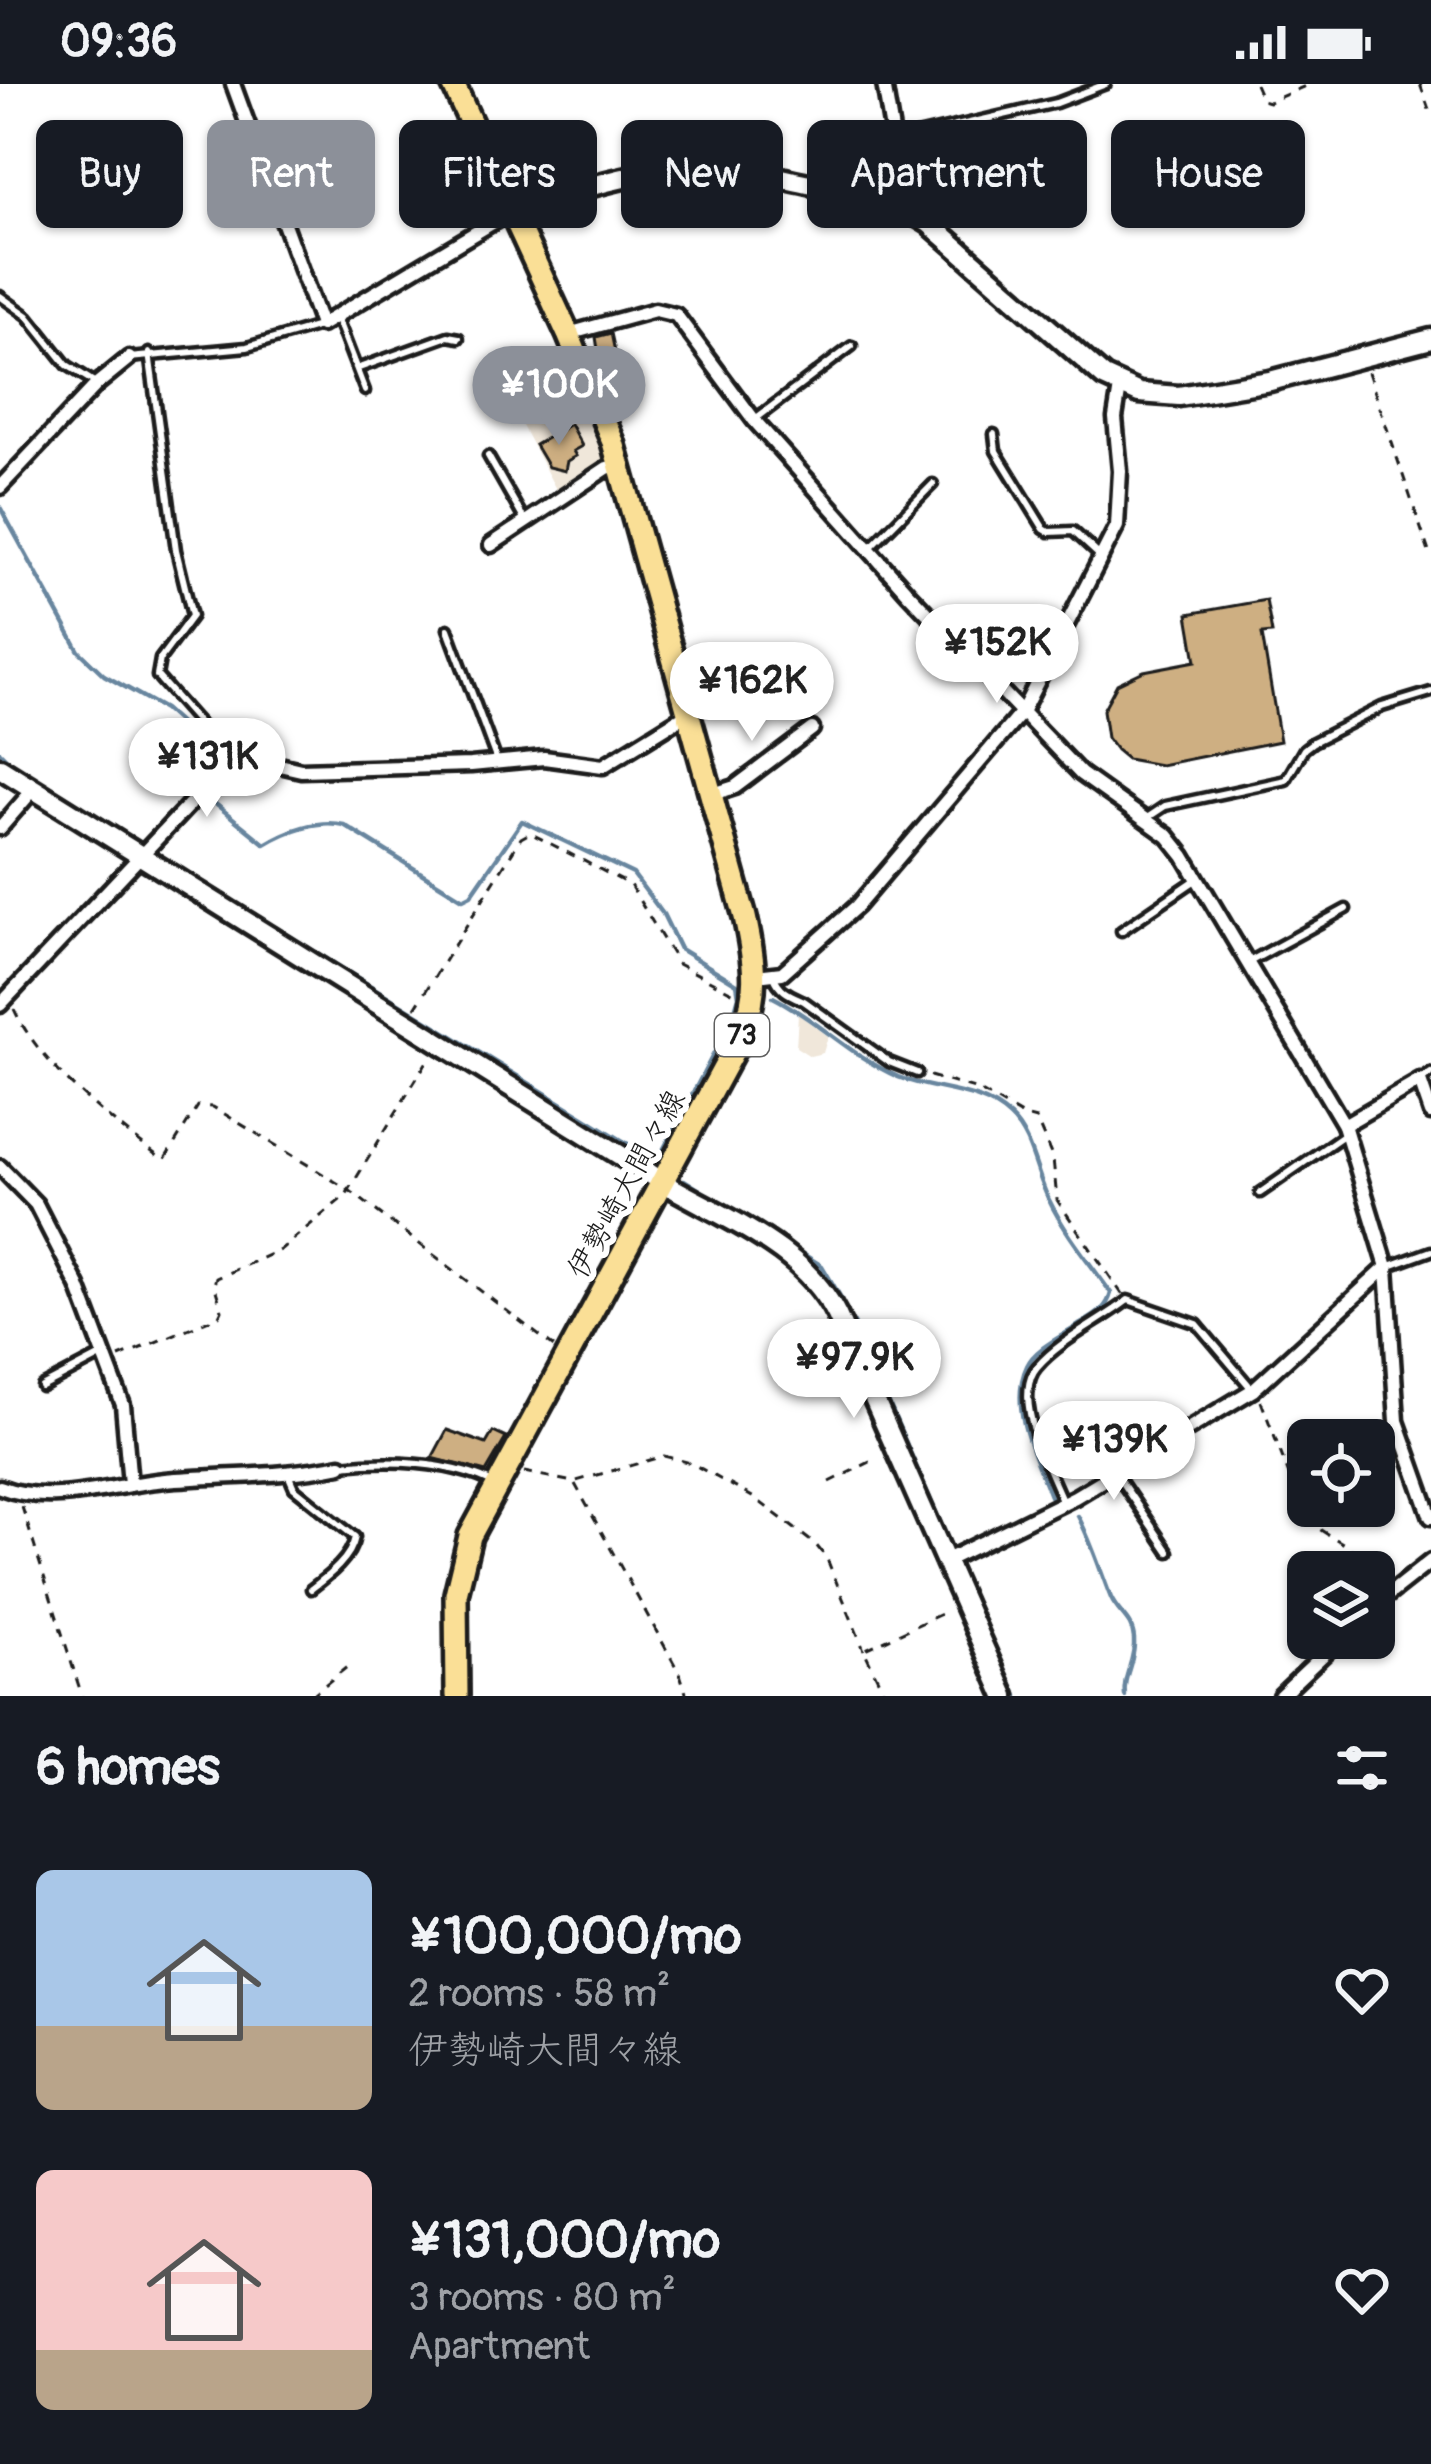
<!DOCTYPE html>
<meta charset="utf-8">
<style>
:root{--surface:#171b24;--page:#242831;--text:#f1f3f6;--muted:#9ea1a6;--accent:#8c9099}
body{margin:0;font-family:Pangolin,"Klee One",sans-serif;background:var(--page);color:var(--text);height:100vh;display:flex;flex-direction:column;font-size:45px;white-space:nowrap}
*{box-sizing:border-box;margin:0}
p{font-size:39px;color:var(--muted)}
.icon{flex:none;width:66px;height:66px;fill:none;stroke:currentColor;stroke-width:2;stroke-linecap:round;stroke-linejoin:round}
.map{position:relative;height:1612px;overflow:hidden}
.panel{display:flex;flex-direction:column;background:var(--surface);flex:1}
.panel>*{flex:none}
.guide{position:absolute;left:36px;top:36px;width:1359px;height:108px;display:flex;gap:24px}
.fabs{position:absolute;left:1287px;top:1335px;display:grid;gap:24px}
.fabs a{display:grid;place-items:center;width:108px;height:108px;border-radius:18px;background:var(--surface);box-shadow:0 3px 9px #0004;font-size:60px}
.price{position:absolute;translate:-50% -102px;padding:0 27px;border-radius:42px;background:#fff;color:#222;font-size:39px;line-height:78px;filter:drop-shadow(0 3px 6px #0008)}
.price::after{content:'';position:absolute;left:50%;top:72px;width:36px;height:27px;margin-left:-18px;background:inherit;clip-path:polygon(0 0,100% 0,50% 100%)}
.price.selected{background:var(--accent);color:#fff}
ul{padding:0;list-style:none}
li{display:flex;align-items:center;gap:36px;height:300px;padding:0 36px}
li span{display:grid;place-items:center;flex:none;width:336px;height:240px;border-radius:18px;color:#555}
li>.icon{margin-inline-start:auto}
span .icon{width:144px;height:144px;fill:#fffc;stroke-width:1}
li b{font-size:51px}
h2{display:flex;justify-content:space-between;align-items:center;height:144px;padding:0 36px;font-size:51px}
.pill{padding:0 42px;border-radius:18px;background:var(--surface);box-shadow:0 3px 9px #0004;font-size:42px;line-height:108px}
.pill.selected{background:var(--accent);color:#fff}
.status{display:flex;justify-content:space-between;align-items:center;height:84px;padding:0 60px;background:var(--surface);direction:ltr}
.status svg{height:33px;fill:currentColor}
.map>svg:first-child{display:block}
.built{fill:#f0e7da}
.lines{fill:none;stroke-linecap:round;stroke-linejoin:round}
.stream{stroke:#68869f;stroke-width:4.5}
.building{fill:#ceaf82;stroke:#1c1c1c;stroke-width:3}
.lane-casing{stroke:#1c1c1c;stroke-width:15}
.street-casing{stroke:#1c1c1c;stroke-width:21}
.secondary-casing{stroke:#1c1c1c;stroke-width:27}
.primary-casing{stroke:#1c1c1c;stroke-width:30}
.path{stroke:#1c1c1c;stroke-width:3;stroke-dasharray:9 9;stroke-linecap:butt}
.lane{stroke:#fff;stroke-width:6}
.street{stroke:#fff;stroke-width:12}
.secondary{stroke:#fff;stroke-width:18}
.primary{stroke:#fadf96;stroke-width:21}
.labels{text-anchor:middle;stroke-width:12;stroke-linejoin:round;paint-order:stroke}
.shield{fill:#fff;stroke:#606060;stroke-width:3}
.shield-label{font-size:27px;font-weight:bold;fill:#1c1c1c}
.street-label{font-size:30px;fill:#1c1c1c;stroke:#fff}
</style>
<div class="status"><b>09:36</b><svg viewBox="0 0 49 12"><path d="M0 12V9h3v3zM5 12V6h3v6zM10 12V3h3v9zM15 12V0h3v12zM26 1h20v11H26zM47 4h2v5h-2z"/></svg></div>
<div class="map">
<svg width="1431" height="1612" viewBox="0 0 1431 1612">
<rect width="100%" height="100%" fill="#fff"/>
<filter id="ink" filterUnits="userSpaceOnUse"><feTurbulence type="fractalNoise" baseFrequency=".00833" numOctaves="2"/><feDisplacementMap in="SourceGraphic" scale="24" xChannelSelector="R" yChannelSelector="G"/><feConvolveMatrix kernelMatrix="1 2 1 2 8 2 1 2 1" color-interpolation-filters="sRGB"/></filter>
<g filter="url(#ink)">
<g class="built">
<polygon points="575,290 591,327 606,379 559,411 513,325"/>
<polygon points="798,930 828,952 823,969 810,972 796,963"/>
</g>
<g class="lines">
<g class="stream">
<polyline points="0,423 79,567 104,591 164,625 205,662 206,683"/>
<polyline points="0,668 16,684"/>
<path d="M208 714 265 760C288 746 318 735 344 741L463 815 471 811 522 737 633 790 663 830 680 865 737 900 739 912 733 933 661 1070"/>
<polyline points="102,737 133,756"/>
<polyline points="156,770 654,1076"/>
<path d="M773 913C818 936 852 973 898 993 935 1008 979 1004 1010 1033 1032 1053 1036 1091 1049 1116 1065 1149 1090 1179 1111 1209 1107 1226 1094 1232 1079 1241 1063 1252 1035 1264 1027 1282 1008 1322 1036 1375 1050 1412"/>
<polyline points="684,1096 730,1125"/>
<polyline points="785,1159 822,1182 841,1214"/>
<polyline points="854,1239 952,1465"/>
<path d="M1078 1432C1092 1459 1100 1486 1111 1514 1118 1530 1133 1536 1134 1555 1136 1576 1122 1593 1125 1612"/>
<polyline points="960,1486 1017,1612"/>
</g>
</g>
<g class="building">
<polygon points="611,249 615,268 599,272 596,253"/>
<polygon points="570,340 582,362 573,367 576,372 567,377 565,387 548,383 535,361"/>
<polygon points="1266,516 1272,549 1262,550 1280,657 1160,681 1127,675 1116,666 1107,654 1103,626 1117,600 1144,587 1196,577 1188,530"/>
<polygon points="447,1346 486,1360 493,1348 506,1354 486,1388 432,1374"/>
</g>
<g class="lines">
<g class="lane-casing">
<g id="lane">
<polyline points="895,56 1056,19 1106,0"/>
<polyline points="0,212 28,232 67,281 97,300"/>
<polyline points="337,234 365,307"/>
<polyline points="149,269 176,466 192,532 160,575 157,592 224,668"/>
<polyline points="129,274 247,263 319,242"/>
<polyline points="359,284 448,252 459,254"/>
<polyline points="754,336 852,262"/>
<polyline points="994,350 996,367 1044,445 1049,448 1073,447 1100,472"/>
<polyline points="488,372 525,437"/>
<polyline points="869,465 933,400"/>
<polyline points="448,545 497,677"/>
<polyline points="1144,736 1165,722 1286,696 1304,665 1313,658 1382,623 1431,608"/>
<polyline points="1121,847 1197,795"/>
<polyline points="1249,878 1346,825"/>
<path d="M774 892C779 907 791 911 804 917L889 978 917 989"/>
<polyline points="1420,997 1431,989"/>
<polyline points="1260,1109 1345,1050"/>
<polyline points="1387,1183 1431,1167"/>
<polyline points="42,1303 103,1271"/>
<path d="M341 1381C391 1376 445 1377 491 1398"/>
<path d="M288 1390 294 1404 355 1453C351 1475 328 1492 311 1505"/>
<polyline points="1116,1390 1169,1468"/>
<path d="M1062 1416C1049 1385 1011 1313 1037 1283 1060 1256 1100 1238 1128 1216L1197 1240 1252 1305"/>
</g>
</g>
<g class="street-casing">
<g id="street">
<polyline points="233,0 321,241 512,127"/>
<polyline points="884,0 901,100 900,122"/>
<polyline points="568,250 655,226 676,231 754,336 908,509 1081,690 1168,752 1184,772 1344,1041 1387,1183 1397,1337 1431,1433"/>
<polyline points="0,403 97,300 129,274"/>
<polyline points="491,461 607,384 619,381"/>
<polyline points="710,711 735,703 812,645"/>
<polyline points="0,744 32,707"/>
<polyline points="756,892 782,889 857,822 1022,628 1117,442 1120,387 1115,334 1120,303"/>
<polyline points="0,921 200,709 224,668 301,686 471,681 544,674 603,682 687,630"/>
<polyline points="1344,1041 1420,997 1431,1029"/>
<polyline points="0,1083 36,1120 78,1202 123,1321 130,1400"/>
<path d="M0 1403C52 1423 112 1401 165 1396 225 1391 283 1393 341 1381"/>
<polyline points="945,1477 1075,1413 1253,1306 1387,1183"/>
<polyline points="1374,1522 1431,1477"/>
<polyline points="1280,1612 1341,1554"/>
</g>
</g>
<g class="secondary-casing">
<g id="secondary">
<path d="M513 127C561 109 653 82 704 83 741 83 778 94 814 101 855 109 893 116 929 139L1104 293 1139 309 1179 312 1270 297 1431 255"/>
<path d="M0 684 671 1103C732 1138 805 1166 837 1231L1005 1612"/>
</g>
</g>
<g class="primary-casing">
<path id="primary" d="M453 0 568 250 613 358 745 833C755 878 760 913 739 956L470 1452 456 1510 457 1612"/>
</g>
<g class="path">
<polyline points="1255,0 1262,16 1269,18 1310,0"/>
<polyline points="1420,0 1431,31"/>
<polyline points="1368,288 1431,474"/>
<polyline points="415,924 521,754 530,749 630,801 678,880 736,910"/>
<path d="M14 925C40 982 110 1036 159 1073L165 1075 198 1022 213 1023 349 1106 554 1263"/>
<polyline points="930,992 978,1006 1021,1031 1036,1035 1053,1075 1057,1116 1122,1210"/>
<polyline points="119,1273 219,1232 222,1226 214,1200 216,1194 280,1166 346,1111 429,974"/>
<path d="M1261 1317 1305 1433C1330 1458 1349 1454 1373 1488"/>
<polyline points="524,1388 573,1398 664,1372 691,1379 756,1415 816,1461 827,1475 864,1566"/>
<polyline points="830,1398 878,1374"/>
<polyline points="575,1400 680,1590 687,1612"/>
<polyline points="22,1423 82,1612"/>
<polyline points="311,1612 347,1583"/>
<polyline points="886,1612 864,1566 947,1527"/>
</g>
<use href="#lane" class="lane"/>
<use href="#street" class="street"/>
<use href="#secondary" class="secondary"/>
<use href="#primary" class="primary"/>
</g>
</g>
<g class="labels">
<rect class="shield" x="715" y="930" width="54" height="42" rx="9"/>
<g class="shield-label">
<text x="742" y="960">73</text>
</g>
<g class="street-label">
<text transform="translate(626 1100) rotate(-61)" y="10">伊勢崎大間々線</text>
</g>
</g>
</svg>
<div class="fabs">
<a><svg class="icon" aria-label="locate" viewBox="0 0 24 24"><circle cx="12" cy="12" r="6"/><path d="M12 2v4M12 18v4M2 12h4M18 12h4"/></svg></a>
<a><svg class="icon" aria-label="layers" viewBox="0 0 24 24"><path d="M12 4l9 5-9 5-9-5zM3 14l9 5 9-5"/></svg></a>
</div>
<b class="price selected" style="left:559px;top:364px">¥100K</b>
<b class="price" style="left:997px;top:622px">¥152K</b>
<b class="price" style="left:752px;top:660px">¥162K</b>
<b class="price" style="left:207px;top:736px">¥131K</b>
<b class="price" style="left:854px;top:1337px">¥97.9K</b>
<b class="price" style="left:1114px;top:1419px">¥139K</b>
<div class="guide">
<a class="pill">Buy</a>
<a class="pill selected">Rent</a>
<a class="pill">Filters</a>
<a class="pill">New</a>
<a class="pill">Apartment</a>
<a class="pill">House</a>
</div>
</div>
<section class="panel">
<h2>6 homes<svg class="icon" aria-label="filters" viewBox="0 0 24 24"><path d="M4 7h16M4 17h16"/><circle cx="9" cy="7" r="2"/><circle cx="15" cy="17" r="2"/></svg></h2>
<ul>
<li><span style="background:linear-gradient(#a9c7e8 65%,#b9a48a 0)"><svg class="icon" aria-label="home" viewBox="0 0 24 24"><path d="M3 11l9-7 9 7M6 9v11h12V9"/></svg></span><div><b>¥100,000/mo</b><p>2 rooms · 58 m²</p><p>伊勢崎大間々線</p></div><svg class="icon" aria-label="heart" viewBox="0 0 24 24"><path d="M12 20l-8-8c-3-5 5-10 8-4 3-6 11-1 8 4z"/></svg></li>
<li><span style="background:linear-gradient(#f6c9c9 75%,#b9a48a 0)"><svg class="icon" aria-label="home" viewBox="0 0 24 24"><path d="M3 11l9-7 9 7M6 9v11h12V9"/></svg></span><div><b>¥131,000/mo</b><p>3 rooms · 80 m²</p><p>Apartment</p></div><svg class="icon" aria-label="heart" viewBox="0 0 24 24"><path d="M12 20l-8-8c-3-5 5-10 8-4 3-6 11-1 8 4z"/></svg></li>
</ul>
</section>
